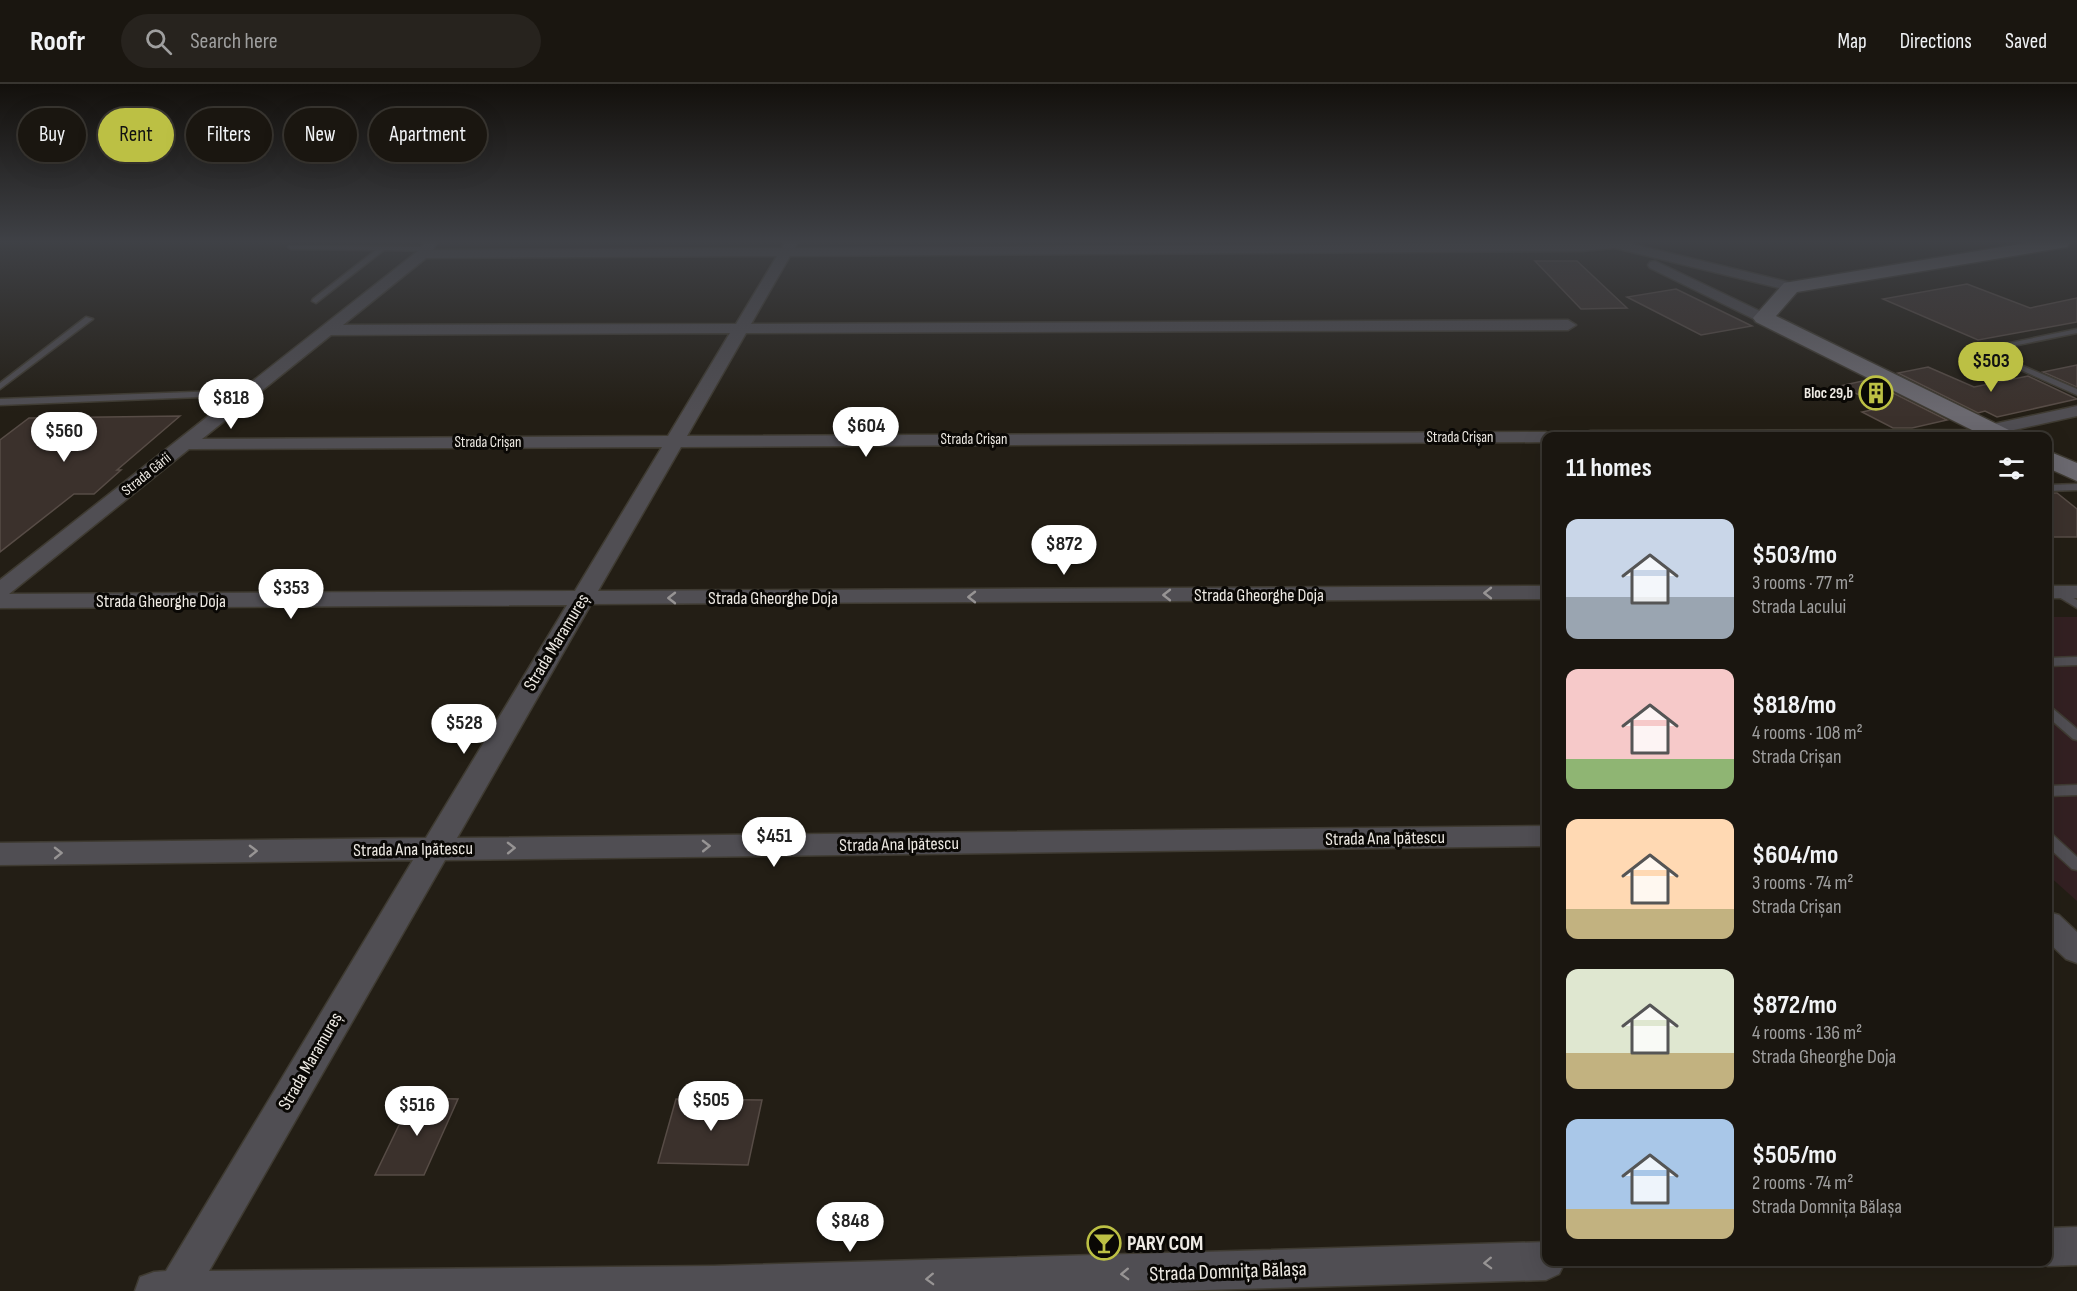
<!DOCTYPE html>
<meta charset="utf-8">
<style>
:root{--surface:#1a1610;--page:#27231e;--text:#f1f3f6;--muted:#9f9f9f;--line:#383530;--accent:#bcc044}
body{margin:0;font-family:"Sofia Sans Condensed",sans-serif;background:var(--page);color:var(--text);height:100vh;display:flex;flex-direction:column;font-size:22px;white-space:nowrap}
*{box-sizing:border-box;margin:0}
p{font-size:20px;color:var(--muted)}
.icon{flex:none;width:33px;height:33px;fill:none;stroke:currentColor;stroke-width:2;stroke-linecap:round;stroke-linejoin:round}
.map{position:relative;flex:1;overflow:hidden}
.details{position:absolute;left:1542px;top:348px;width:510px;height:834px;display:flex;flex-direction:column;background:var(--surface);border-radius:12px;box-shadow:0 6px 24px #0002,0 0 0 2px var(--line)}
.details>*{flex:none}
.banner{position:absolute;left:18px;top:24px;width:570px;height:54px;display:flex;gap:12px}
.price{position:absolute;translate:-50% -51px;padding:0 14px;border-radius:21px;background:#fff;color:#222;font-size:20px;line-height:39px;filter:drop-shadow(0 2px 3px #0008)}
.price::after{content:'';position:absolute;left:50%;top:36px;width:18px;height:14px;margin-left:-9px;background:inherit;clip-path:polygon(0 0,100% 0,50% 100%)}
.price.active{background:var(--accent);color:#111}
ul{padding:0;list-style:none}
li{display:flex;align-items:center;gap:18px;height:150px;padding:0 24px}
li span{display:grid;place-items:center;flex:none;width:168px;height:120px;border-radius:12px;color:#555}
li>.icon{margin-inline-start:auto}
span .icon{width:72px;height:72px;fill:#fffc;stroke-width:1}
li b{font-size:26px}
h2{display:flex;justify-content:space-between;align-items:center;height:72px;padding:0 24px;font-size:26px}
.chip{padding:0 21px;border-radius:27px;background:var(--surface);box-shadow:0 6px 24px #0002,0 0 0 2px var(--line);font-size:21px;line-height:54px}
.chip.active{background:var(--accent);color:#111}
header{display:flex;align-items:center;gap:36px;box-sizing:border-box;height:84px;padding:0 30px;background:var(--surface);border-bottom:2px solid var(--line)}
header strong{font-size:28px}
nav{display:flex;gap:33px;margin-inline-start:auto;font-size:21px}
.search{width:420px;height:54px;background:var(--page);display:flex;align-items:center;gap:15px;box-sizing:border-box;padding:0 21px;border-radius:33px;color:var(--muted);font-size:22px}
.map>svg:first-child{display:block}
.commercial{fill:#332022}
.building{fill:#3b312c;stroke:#574c46;stroke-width:1.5}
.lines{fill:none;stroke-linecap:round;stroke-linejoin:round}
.lane-casing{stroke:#3f3b32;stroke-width:3}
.street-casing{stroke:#3f3b32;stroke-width:3}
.secondary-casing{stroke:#3f3b32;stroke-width:3}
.lane{fill:#504e53;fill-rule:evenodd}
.street{fill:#504e53;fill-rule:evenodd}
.secondary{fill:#6b6970;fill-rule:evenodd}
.oneway{stroke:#979494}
.labels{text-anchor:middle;stroke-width:6;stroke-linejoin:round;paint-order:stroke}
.far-poi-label{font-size:15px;font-weight:bold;fill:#eeeae4;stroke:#0a0805;text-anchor:end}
.far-street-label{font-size:15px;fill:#eeeae4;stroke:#0a0805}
.street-label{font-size:18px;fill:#eeeae4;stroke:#0a0805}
.near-poi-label{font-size:21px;font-weight:bold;fill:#eeeae4;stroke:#0a0805;text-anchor:start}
.near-street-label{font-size:21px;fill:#eeeae4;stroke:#0a0805}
</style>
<header>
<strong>Roofr</strong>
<div class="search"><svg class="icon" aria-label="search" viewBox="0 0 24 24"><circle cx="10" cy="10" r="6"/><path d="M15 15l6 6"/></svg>Search here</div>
<nav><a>Map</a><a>Directions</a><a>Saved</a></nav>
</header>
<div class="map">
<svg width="2077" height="1207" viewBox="0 0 2077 1207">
<rect width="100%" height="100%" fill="#231e15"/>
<polygon class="commercial" points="2048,533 2077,533 2077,817 2048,791"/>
<g class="building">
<polygon points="1535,177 1577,177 1627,224 1581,225"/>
<polygon points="1967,200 2030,224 2077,214 2077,238 1978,256 1883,215"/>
<polygon points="1676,205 1752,242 1701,251 1627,213"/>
<polygon points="2077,281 2077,303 2043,288"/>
<polygon points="1928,283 1974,303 2028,292 2077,315 1997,333 1985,327 1978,329 1898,289"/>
<polygon points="1867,296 1947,336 1912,344 1893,344 1862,328 1885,323 1840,302"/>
<polygon points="180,332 117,386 121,386 94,410 74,410 0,468 0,356 29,334"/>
<polygon points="2048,409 2057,409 2077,425 2077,453 2048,453"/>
<polygon points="412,1014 458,1015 424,1091 375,1091"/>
<polygon points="676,1015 762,1016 748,1081 658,1079"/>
</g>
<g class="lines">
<g class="lane-casing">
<g id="lane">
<polygon points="289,162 428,163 431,165 428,167 384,166 316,219 312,217 313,215 376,166 291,165 288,163"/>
<polygon points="86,233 93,235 0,305 0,299"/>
<polygon points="2077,245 2077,249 1988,267 2077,305 2077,311 1976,266"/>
<polygon points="248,306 251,307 251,311 0,321 0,315"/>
<polygon points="2077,400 2077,406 2048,407 2048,401"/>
<polygon points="2058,505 2077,516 2077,524 2054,510 2053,508 2054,506"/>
<polygon points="2077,573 2077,581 2048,582 2048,574"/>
<polygon points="2048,623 2052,624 2077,645 2077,656 2073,655 2048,633"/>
<polygon points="2077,701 2077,711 2048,712 2048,702"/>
<polygon points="2048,750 2053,751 2077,773 2077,786 2072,785 2048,763"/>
</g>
</g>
<g class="street-casing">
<g id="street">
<path d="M424 159H437L433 166 782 164 784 159H797L795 164 1628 159 1796 200 1798 203 1791 207 1615 164 1581 167 790 172 751 240 1568 236 1576 241 1568 246 746 249 687 352 1546 348 1555 352H1546V358L681 363 598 507 1546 502V515L591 520 457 754 1546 742V762L445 776 209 1187 713 1182 1546 1158V1178H1565L1559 1190 1546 1196 1171 1207H135L140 1193 154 1188 166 1187 413 776 0 781V759L426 754 567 521 0 524V496L418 167ZM777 172 736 240 343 241 426 174ZM730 249 668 352 202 355 331 251ZM662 363 575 507 9 510 189 365Z"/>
<polygon points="1655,177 1768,231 1770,234 1763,238 1758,237 1650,184 1648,181 1650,178"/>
<polygon points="2077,322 2077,332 2005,348 2006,352 1582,352 1585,348 1591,347 1980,346 1989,341"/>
<rect x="2048" y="502" width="29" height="12"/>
<polygon points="2048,828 2059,831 2077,848 2077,879 2066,875 2048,858"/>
<polygon points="2077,1143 2077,1181 2048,1182 2037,1178 2048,1178 2048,1144"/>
</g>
</g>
<g class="secondary-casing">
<g id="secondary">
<polygon points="2026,159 2070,159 2067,163 1797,208 1776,232 2011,347 2014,352 1984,352 1756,238 1753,234 1784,199"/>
<polygon points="2048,367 2077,379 2077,397 2048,384"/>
</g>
</g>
<use href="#lane" class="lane"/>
<use href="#street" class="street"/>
<use href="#secondary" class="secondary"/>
</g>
<defs><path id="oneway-chevron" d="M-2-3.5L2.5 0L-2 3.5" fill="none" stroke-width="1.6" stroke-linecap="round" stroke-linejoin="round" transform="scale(1.5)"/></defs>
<g class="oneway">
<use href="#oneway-chevron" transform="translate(1488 509) rotate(180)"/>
<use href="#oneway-chevron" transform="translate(1167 511) rotate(180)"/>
<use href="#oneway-chevron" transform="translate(972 513) rotate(180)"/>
<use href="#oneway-chevron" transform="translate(672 514) rotate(180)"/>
<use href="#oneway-chevron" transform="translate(706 762) rotate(-1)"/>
<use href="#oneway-chevron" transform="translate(511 764) rotate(-1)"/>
<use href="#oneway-chevron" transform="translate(253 767) rotate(-1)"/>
<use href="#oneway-chevron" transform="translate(58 769) rotate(-1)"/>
<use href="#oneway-chevron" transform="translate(1488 1179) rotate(178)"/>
<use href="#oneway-chevron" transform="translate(1125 1190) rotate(178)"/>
<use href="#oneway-chevron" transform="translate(930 1195) rotate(178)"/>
</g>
<linearGradient id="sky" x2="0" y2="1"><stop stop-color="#13100c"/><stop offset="0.48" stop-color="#3f4146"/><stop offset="1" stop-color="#3f4146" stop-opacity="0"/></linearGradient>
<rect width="2077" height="328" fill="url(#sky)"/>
<defs>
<g id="building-ring" transform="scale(1.725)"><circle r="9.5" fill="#0a0805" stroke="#bcc044" stroke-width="1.5"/><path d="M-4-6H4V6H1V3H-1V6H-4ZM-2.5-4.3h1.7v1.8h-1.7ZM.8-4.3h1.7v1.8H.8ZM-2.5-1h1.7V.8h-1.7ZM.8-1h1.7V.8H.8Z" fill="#bcc044"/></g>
<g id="bar-ring" transform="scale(1.725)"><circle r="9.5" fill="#0a0805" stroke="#bcc044" stroke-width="1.5"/><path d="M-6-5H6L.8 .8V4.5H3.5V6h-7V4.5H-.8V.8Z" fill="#bcc044"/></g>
</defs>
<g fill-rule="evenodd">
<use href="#building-ring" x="1876" y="309"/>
<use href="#bar-ring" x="1104" y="1159"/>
</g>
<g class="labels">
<g class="far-poi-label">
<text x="1853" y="314">Bloc 29,b</text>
</g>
<g class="far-street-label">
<text x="1460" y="358">Strada Crișan</text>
<text x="974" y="360">Strada Crișan</text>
<text x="488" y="363">Strada Crișan</text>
<text transform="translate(146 390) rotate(-39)" y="5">Strada Gării</text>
</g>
<g class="street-label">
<text x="1259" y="517">Strada Gheorghe Doja</text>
<text x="773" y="520">Strada Gheorghe Doja</text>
<text x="161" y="523">Strada Gheorghe Doja</text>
<text transform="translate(556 558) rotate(-59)" y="6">Strada Maramureș</text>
<text transform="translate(1385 754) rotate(-1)" y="6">Strada Ana Ipătescu</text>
<text transform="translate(899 760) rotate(-1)" y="6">Strada Ana Ipătescu</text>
<text transform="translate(413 765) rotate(-1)" y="6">Strada Ana Ipătescu</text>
<text transform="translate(310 977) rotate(-60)" y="6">Strada Maramureș</text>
</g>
<g class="near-poi-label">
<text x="1127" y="1166">PARY COM</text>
</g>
<g class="near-street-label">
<text transform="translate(1228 1187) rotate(-2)" y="7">Strada Domnița Bălașa</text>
</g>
</g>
</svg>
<b class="price active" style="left:1991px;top:309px">$503</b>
<b class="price" style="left:231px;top:346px">$818</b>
<b class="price" style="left:866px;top:374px">$604</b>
<b class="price" style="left:64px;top:379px">$560</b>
<b class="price" style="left:1064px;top:492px">$872</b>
<b class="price" style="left:291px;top:536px">$353</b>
<b class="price" style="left:464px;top:671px">$528</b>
<b class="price" style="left:774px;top:784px">$451</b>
<b class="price" style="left:711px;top:1048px">$505</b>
<b class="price" style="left:417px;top:1053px">$516</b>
<b class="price" style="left:850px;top:1169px">$848</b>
<div class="banner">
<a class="chip">Buy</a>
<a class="chip active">Rent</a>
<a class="chip">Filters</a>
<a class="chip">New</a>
<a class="chip">Apartment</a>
</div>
<section class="details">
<h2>11 homes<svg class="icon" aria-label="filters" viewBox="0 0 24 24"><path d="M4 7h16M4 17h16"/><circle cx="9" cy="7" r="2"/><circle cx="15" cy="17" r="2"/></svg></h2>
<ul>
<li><span style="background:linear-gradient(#c9d6e8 65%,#9aa5b1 0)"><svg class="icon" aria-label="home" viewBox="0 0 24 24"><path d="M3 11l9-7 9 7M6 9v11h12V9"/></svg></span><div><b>$503/mo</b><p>3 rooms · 77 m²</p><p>Strada Lacului</p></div></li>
<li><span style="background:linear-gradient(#f6c9c9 75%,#8fb573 0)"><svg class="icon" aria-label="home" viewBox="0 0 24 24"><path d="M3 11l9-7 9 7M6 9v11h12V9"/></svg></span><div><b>$818/mo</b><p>4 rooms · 108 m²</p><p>Strada Crișan</p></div></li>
<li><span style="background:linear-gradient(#ffd9b3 75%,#c2b280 0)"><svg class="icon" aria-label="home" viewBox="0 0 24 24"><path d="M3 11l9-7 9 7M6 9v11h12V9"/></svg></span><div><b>$604/mo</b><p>3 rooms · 74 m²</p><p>Strada Crișan</p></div></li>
<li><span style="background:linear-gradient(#dfe7d0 70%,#c2b280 0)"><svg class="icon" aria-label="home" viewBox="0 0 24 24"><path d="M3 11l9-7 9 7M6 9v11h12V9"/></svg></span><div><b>$872/mo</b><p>4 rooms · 136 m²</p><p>Strada Gheorghe Doja</p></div></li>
<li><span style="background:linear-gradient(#a9c7e8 75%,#c2b280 0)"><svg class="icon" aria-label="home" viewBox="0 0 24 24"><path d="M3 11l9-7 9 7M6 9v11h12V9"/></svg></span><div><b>$505/mo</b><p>2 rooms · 74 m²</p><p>Strada Domnița Bălașa</p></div></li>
</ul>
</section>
</div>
